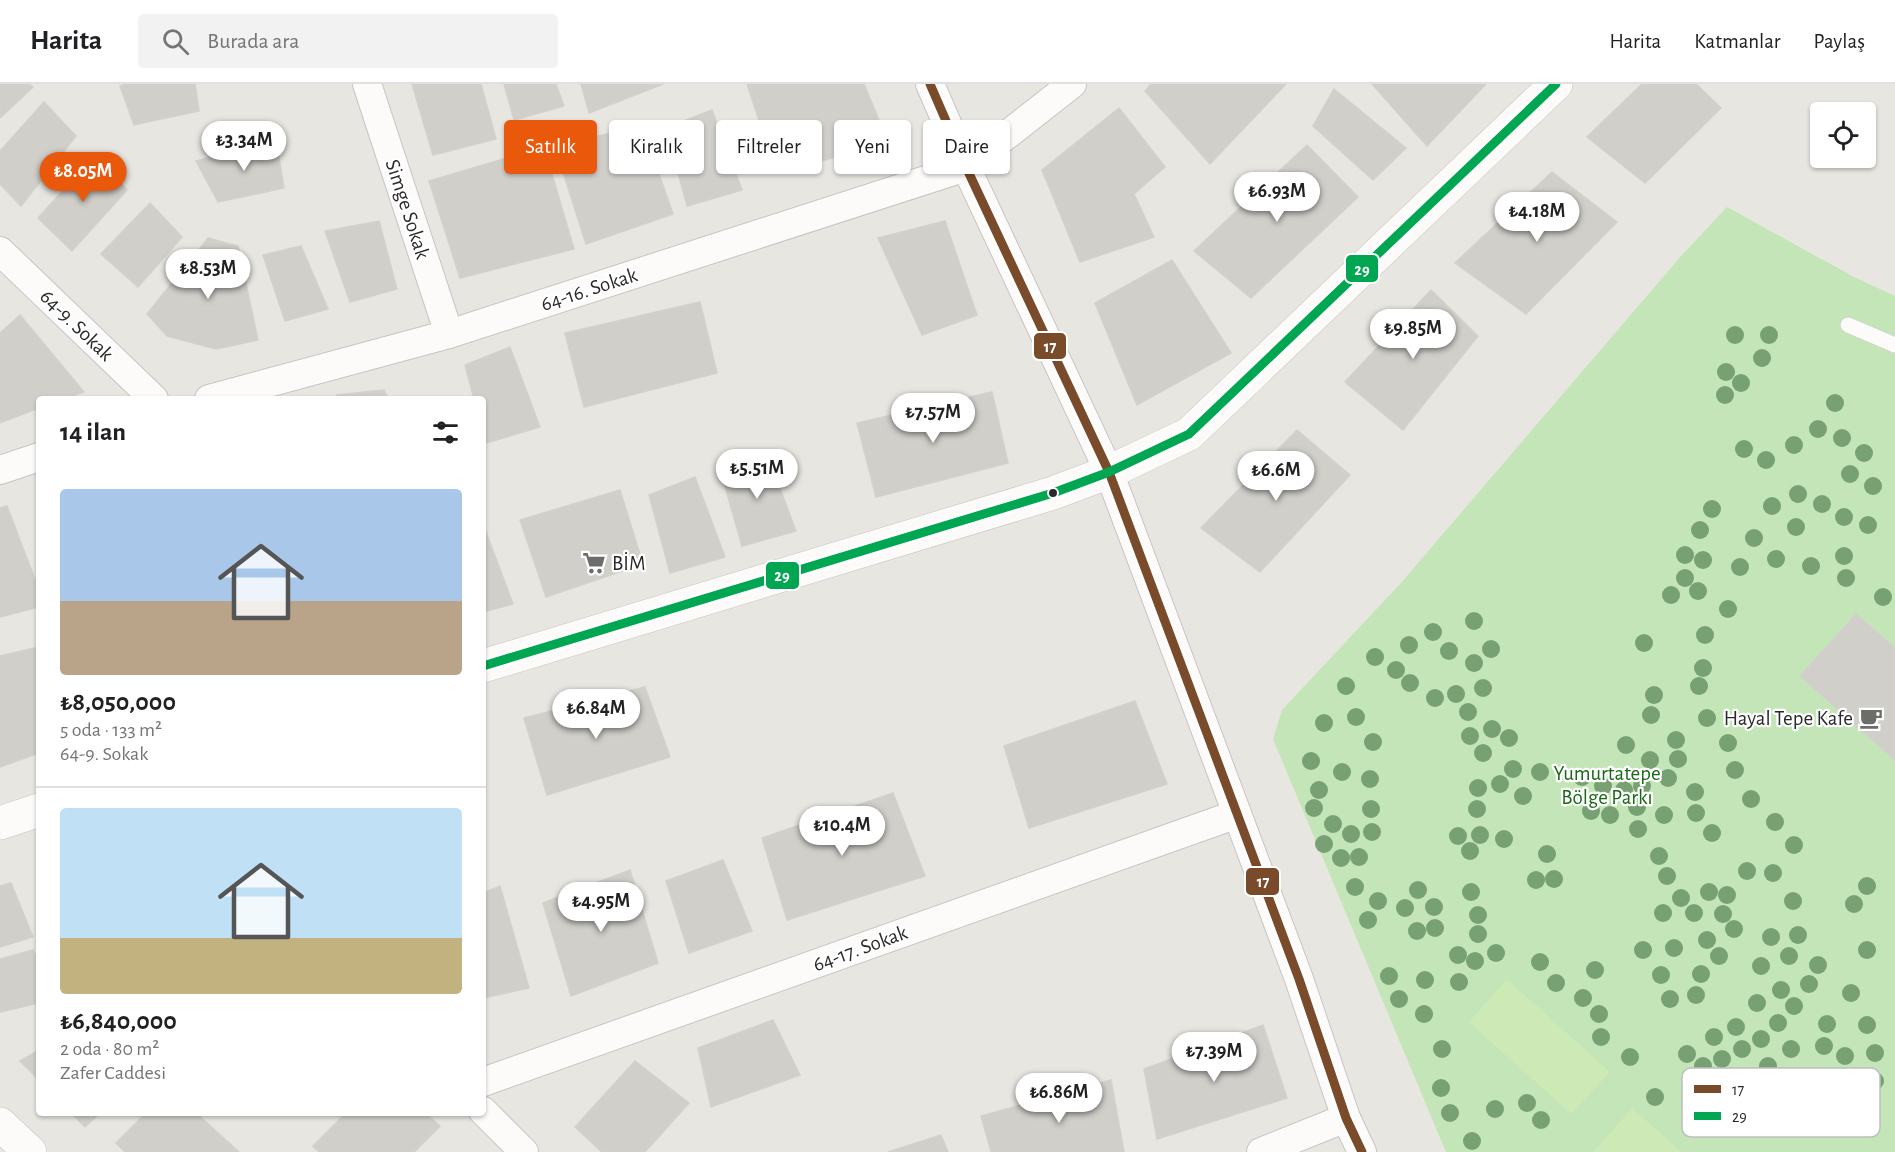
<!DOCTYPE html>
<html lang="tr">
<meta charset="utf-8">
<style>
:root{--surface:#fff;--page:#f2f2f2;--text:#202124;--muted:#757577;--line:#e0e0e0;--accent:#ea580c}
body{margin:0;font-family:"Alegreya Sans",sans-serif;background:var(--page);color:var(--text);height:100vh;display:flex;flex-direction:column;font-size:22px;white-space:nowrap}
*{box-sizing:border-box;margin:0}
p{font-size:20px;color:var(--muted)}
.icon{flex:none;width:33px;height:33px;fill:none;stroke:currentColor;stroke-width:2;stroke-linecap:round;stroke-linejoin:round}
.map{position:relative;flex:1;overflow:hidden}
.panel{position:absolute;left:36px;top:312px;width:450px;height:720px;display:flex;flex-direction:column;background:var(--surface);border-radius:6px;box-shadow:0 2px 4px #0004}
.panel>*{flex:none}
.guide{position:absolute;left:504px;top:36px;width:570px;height:54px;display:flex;gap:12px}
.buttons{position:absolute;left:1810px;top:18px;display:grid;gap:12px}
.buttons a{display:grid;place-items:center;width:66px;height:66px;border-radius:6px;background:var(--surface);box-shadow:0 2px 4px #0004;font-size:30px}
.price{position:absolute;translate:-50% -51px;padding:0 14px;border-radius:21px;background:#fff;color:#222;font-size:20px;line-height:39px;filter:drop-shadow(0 2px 3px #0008)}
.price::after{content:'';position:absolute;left:50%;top:36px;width:18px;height:14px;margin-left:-9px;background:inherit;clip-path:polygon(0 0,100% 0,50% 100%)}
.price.on{background:var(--accent);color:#fff}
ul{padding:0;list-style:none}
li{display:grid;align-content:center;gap:12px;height:318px;padding:0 24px}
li+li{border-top:2px solid var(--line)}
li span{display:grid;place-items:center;height:186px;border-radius:6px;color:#555}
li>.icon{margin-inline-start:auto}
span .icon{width:108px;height:108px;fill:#fffc;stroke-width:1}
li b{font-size:26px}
h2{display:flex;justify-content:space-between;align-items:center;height:72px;padding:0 24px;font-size:26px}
.tag{padding:0 21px;border-radius:6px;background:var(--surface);box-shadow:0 2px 4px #0004;font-size:21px;line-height:54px}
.tag.on{background:var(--accent);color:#fff}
header{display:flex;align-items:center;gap:36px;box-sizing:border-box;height:84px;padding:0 30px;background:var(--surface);border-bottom:2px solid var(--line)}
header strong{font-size:28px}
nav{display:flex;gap:33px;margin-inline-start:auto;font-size:21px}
.search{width:420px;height:54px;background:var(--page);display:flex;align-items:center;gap:15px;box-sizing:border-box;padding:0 21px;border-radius:6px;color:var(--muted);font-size:22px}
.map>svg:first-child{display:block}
.green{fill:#c3e5b8}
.pitch{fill:#cce9b6}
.building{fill:#d1cfca;stroke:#d3d1cc;stroke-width:1.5}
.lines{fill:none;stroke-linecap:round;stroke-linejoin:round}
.service-casing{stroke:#c6c5c5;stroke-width:16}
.minor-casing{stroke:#c6c5c5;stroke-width:30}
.tertiary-casing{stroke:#c6c5c5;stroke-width:34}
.service{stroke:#fcfbfa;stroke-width:15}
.minor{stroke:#fcfbfa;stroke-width:28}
.tertiary{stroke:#fcfbfa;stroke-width:33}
.bus-1-casing{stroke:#fff;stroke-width:14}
.bus-2-casing{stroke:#fff;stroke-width:14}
.bus-1{stroke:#7a4b2a;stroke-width:9}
.bus-2{stroke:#00a651;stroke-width:9}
.tree{fill:#78a173}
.bus-dot{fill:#2a2a2a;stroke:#fff;stroke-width:2}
.labels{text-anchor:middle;stroke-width:4.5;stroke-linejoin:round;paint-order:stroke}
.street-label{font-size:21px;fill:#2a2a2a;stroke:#fff}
.poi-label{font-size:21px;fill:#2a2a2a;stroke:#fff;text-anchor:start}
.park-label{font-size:21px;fill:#1c6819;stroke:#fff}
.key{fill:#fff;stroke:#bfbfbf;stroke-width:1.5}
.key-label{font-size:16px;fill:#2a2a2a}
.line-badge{stroke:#fff;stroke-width:2}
.badge-label{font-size:16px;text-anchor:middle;font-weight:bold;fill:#fff}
</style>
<header>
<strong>Harita</strong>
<div class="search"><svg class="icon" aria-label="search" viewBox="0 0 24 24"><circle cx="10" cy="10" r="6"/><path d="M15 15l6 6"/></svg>Burada ara</div>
<nav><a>Harita</a><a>Katmanlar</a><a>Paylaş</a></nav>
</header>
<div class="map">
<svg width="1895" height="1068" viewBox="0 0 1895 1068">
<rect width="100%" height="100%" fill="#e8e6e0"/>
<polygon class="green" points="1727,123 1854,193 1895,212 1895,1068 1446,1068 1273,655 1282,626 1400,500 1682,171"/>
<g class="pitch">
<polygon points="1507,895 1610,988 1571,1030 1469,938"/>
<polygon points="1632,1024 1682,1068 1593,1068"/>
</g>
<g class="building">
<polygon points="0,0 29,0 33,3 0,34"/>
<polygon points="126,0 195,0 199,27 134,41 120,2"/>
<polygon points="412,0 481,0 496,55 433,71"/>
<polygon points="504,0 556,0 564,22 514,36"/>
<polygon points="581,0 663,0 589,29"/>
<polygon points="747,0 864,0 889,60 776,88"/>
<polygon points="1151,0 1286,0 1210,80 1145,7"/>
<polygon points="1372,0 1486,0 1427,62"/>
<polygon points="1642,0 1696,0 1721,24 1645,99 1587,53"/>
<polygon points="1334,5 1406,64 1373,96 1313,42"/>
<polygon points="44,18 76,52 21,122 0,100 0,67"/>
<polygon points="1119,24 1165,83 1134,110 1154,153 1080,178 1042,86"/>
<polygon points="712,26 742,106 687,122 666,44"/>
<polygon points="642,41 673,130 586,160 555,63"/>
<polygon points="276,56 284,104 218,118 196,77"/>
<polygon points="1307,61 1358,113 1251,214 1194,167"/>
<polygon points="544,63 574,165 460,194 429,97"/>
<polygon points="95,71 127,106 72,167 38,134"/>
<polygon points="1552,88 1617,138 1526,230 1455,179"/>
<polygon points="150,119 182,153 138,203 101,170"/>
<polygon points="379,137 397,205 350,218 325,147"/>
<polygon points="945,137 977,231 922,251 878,154"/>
<polygon points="208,154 238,162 258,256 216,265 167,252 147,230"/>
<polygon points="301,162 328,225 285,237 263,171"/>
<polygon points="1172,176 1231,269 1137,321 1095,219"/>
<polygon points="1431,206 1478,252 1403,346 1345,298"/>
<polygon points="700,218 717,289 584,323 565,249"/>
<polygon points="20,231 84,308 65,315 39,315 39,324 0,339 0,249"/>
<polygon points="510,263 540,343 486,359 483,349 483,315 474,315 465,281"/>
<polygon points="384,306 388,315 338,315 337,311"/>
<polygon points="992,308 1008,379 876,413 857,339"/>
<polygon points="1297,346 1350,391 1260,488 1201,444"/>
<polygon points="766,367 796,447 742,462 720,385"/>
<polygon points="695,393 725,473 670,489 649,411"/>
<polygon points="620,406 643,480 546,513 520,436"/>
<polygon points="7,422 39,506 39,523 0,533 0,424"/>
<polygon points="483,440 513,520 483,528"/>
<polygon points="1856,530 1895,564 1895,676 1800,592"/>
<polygon points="39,563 39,669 0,683 0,572"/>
<polygon points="645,603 670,673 547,711 524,634"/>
<polygon points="1135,617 1167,700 1029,744 1004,662"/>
<polygon points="893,709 925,792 787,836 762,754"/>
<polygon points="723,776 752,847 689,869 666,797"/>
<polygon points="630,786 658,879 571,912 543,819"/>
<polygon points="11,799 33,853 0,863 0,802"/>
<polygon points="500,802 529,904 483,914 483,809"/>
<polygon points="33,866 39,881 39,919 0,928 0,875"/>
<polygon points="773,936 800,991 711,1023 698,964"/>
<polygon points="1263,941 1287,1014 1157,1055 1144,985"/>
<polygon points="39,966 39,996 20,977"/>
<polygon points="635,977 689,1019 645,1068 602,1068 575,1043"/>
<polygon points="1111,996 1124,1068 991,1068 981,1032"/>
<polygon points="71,1029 100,1029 85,1043"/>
<polygon points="146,1029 196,1029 239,1068 125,1068 116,1059"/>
<polygon points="346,1029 425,1029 440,1042 414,1068 319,1068 313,1062"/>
<polygon points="941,1051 948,1068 888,1068"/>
</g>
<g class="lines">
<g class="service-casing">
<polyline id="service" points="1848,241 1895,261"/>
</g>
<g class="minor-casing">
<g id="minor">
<polyline points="367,0 449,250"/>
<polyline points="930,0 966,83 1109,388 1299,895 1346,1034 1362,1068"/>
<polyline points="0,167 154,315"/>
<polyline points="209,315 449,250 966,83 1072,0"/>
<polyline points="0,386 39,373"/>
<polyline points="483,998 1237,730"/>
<polyline points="483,1027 524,1068"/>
<polyline points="1261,1068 1346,1034"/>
</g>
</g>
<g class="tertiary-casing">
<g id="tertiary">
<polyline points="483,582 1053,409 1109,388 1189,350 1556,0"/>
<polyline points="0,739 39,726"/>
<polyline points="0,1040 30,1068"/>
</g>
</g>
<use href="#service" class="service"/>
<use href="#minor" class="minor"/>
<use href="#tertiary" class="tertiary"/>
<g class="bus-1-casing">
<polyline id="bus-1" points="930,0 966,83 1109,388 1299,895 1346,1034 1362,1068"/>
</g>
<g class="bus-2-casing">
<polyline id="bus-2" points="483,582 1053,409 1109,388 1189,350 1556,0"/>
</g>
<use href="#bus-1" class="bus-1"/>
<use href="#bus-2" class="bus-2"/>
</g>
<g class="tree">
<circle cx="1735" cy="251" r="9"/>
<circle cx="1769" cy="251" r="9"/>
<circle cx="1762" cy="274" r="9"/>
<circle cx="1726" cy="288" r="9"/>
<circle cx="1741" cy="299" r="9"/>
<circle cx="1725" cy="311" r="9"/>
<circle cx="1835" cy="319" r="9"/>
<circle cx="1818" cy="345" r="9"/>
<circle cx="1842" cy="354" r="9"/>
<circle cx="1794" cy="361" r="9"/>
<circle cx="1744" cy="365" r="9"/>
<circle cx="1864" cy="369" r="9"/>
<circle cx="1766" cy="376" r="9"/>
<circle cx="1850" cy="390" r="9"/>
<circle cx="1873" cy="402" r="9"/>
<circle cx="1798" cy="410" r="9"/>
<circle cx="1822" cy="420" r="9"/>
<circle cx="1772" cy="422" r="9"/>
<circle cx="1712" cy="425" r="9"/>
<circle cx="1844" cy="433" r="9"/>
<circle cx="1868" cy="441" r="9"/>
<circle cx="1796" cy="443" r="9"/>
<circle cx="1700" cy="446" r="9"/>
<circle cx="1754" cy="454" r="9"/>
<circle cx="1685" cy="471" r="9"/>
<circle cx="1844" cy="472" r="9"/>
<circle cx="1776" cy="475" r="9"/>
<circle cx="1703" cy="476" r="9"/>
<circle cx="1811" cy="482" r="9"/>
<circle cx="1740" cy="483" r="9"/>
<circle cx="1685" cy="494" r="9"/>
<circle cx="1846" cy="494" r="9"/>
<circle cx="1698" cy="507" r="9"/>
<circle cx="1671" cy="511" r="9"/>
<circle cx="1883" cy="513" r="9"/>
<circle cx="1728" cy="525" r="9"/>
<circle cx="1474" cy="537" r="9"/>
<circle cx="1433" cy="548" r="9"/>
<circle cx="1705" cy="551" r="9"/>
<circle cx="1644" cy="559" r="9"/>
<circle cx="1409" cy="561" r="9"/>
<circle cx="1491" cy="565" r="9"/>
<circle cx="1449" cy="567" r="9"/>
<circle cx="1375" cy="573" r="9"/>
<circle cx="1474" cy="579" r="9"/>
<circle cx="1703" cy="584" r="9"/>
<circle cx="1396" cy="586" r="9"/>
<circle cx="1410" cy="599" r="9"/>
<circle cx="1346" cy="602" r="9"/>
<circle cx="1699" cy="602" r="9"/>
<circle cx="1483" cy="604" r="9"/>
<circle cx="1456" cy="610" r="9"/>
<circle cx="1654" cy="611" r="9"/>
<circle cx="1435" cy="614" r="9"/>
<circle cx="1468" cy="628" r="9"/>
<circle cx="1651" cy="631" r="9"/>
<circle cx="1356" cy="633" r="9"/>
<circle cx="1707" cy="634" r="9"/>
<circle cx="1324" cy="639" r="9"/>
<circle cx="1492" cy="645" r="9"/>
<circle cx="1470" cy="652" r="9"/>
<circle cx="1509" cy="654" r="9"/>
<circle cx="1676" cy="656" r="9"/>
<circle cx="1373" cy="658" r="9"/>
<circle cx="1728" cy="659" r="9"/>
<circle cx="1626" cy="661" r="9"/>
<circle cx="1483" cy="669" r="9"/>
<circle cx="1678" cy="675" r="9"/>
<circle cx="1650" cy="676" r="9"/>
<circle cx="1311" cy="677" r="9"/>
<circle cx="1513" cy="685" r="9"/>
<circle cx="1735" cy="686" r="9"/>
<circle cx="1342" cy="688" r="9"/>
<circle cx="1540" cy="688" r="9"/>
<circle cx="1582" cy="693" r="9"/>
<circle cx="1668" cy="694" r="9"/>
<circle cx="1370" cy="695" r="9"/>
<circle cx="1500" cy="700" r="9"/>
<circle cx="1603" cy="702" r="9"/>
<circle cx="1642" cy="702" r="9"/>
<circle cx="1478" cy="704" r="9"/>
<circle cx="1319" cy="706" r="9"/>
<circle cx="1624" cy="706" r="9"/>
<circle cx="1695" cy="708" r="9"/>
<circle cx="1523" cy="712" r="9"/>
<circle cx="1751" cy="715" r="9"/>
<circle cx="1637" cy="723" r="9"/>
<circle cx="1314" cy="724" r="9"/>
<circle cx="1371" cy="725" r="9"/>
<circle cx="1477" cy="725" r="9"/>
<circle cx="1591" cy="727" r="9"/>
<circle cx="1696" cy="729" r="9"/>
<circle cx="1610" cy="731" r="9"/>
<circle cx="1664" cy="731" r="9"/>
<circle cx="1775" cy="738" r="9"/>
<circle cx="1333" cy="740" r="9"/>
<circle cx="1638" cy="745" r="9"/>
<circle cx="1372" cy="748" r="9"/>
<circle cx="1712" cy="749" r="9"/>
<circle cx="1351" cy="750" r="9"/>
<circle cx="1480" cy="751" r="9"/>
<circle cx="1458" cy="752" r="9"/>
<circle cx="1504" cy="755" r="9"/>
<circle cx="1324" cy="760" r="9"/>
<circle cx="1794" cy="761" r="9"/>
<circle cx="1470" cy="767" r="9"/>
<circle cx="1547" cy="770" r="9"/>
<circle cx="1659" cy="772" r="9"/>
<circle cx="1359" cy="773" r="9"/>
<circle cx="1341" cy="774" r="9"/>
<circle cx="1747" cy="787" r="9"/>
<circle cx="1773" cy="789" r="9"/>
<circle cx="1667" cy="792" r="9"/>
<circle cx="1554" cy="795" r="9"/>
<circle cx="1536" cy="796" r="9"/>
<circle cx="1867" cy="802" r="9"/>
<circle cx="1355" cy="803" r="9"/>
<circle cx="1418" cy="806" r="9"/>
<circle cx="1471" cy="808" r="9"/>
<circle cx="1709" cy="808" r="9"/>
<circle cx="1727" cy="811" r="9"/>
<circle cx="1681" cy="814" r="9"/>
<circle cx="1378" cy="817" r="9"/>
<circle cx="1793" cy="817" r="9"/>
<circle cx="1854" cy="820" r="9"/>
<circle cx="1434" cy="823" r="9"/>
<circle cx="1405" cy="824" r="9"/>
<circle cx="1663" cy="829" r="9"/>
<circle cx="1694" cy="829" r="9"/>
<circle cx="1723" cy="830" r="9"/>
<circle cx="1478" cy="831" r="9"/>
<circle cx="1368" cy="836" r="9"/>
<circle cx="1435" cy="844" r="9"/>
<circle cx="1734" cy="845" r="9"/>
<circle cx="1417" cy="847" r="9"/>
<circle cx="1478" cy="850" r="9"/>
<circle cx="1798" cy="851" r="9"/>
<circle cx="1771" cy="853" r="9"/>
<circle cx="1707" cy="856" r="9"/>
<circle cx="1674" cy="864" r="9"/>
<circle cx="1643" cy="866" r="9"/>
<circle cx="1867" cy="866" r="9"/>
<circle cx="1496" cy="869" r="9"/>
<circle cx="1458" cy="871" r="9"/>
<circle cx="1719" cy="872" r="9"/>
<circle cx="1789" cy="872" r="9"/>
<circle cx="1475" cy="877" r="9"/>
<circle cx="1540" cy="878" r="9"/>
<circle cx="1818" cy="881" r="9"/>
<circle cx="1761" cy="882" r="9"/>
<circle cx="1595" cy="886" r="9"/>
<circle cx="1701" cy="890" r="9"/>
<circle cx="1661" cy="891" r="9"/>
<circle cx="1389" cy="892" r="9"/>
<circle cx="1425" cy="896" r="9"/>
<circle cx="1459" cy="898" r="9"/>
<circle cx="1556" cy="899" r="9"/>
<circle cx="1809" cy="900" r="9"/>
<circle cx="1781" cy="906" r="9"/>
<circle cx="1851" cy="909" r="9"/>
<circle cx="1696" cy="911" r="9"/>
<circle cx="1583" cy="914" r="9"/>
<circle cx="1399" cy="915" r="9"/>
<circle cx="1670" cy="915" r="9"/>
<circle cx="1757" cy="919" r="9"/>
<circle cx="1794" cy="922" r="9"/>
<circle cx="1424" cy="930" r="9"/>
<circle cx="1599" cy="930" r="9"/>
<circle cx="1778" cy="939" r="9"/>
<circle cx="1827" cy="940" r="9"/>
<circle cx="1867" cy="941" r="9"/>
<circle cx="1736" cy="943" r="9"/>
<circle cx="1601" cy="953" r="9"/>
<circle cx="1714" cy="953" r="9"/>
<circle cx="1761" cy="955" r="9"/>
<circle cx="1824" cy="962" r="9"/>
<circle cx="1442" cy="965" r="9"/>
<circle cx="1742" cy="965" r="9"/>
<circle cx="1791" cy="965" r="9"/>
<circle cx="1875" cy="969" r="9"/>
<circle cx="1687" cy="970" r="9"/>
<circle cx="1845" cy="972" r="9"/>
<circle cx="1630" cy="973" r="9"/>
<circle cx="1722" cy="975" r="9"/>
<circle cx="1703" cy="982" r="9"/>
<circle cx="1768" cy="982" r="9"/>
<circle cx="1875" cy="997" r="9"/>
<circle cx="1441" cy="1004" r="9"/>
<circle cx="1655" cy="1013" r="9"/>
<circle cx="1527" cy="1019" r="9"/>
<circle cx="1495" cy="1025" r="9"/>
<circle cx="1450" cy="1029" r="9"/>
<circle cx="1541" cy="1036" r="9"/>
<circle cx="1472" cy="1057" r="9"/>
</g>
<defs>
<g id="supermarket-bare" transform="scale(1.8)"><path d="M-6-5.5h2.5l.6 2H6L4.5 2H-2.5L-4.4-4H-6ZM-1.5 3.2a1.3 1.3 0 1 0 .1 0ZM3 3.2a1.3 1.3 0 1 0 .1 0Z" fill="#6c6c6a" stroke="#fff" stroke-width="2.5" paint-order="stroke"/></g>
<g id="cafe-bare" transform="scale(1.8)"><path d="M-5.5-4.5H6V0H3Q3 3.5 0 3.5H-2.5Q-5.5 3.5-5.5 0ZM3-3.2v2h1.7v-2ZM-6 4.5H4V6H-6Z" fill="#6c6c6a" stroke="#fff" stroke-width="2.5" paint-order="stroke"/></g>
</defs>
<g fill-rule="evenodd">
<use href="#supermarket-bare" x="594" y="479"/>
<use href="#cafe-bare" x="1871" y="634"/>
</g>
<circle class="bus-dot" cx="1053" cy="409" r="5"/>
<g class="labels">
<g class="street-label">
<text transform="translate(408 125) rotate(72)" y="7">Simge Sokak</text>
<text transform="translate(589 205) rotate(-18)" y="7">64-16. Sokak</text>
<text transform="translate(77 241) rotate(44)" y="7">64-9. Sokak</text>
<text transform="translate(860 864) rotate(-20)" y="7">64-17. Sokak</text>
</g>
<g class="poi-label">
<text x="612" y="486">BİM</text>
<text x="1853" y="641" text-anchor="end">Hayal Tepe Kafe</text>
</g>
<g class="park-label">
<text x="1607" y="696">Yumurtatepe<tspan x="1607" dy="24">Bölge Parkı</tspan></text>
</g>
</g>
<rect x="1682" y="984" width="198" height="69" rx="9" class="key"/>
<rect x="1694" y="1001" width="27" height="8" fill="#7a4b2a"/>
<rect x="1694" y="1028" width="27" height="8" fill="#00a651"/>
<g class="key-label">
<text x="1732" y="1011">17</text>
<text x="1732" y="1038">29</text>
</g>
<g class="line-badge">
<rect x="1345" y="170" width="34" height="29" rx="6" fill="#00a651"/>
<rect x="1033" y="248" width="34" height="28" rx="6" fill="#7a4b2a"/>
<rect x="765" y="477" width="35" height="29" rx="6" fill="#00a651"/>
<rect x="1245" y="783" width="35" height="29" rx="6" fill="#7a4b2a"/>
</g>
<g class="badge-label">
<text x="1362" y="191">29</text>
<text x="1050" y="268">17</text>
<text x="782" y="497">29</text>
<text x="1263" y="803">17</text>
</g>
</svg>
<div class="buttons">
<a><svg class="icon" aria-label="locate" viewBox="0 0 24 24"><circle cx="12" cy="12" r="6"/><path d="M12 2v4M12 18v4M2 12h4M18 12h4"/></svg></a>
</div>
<b class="price" style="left:244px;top:88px">₺3.34M</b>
<b class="price on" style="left:83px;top:119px">₺8.05M</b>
<b class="price" style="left:1277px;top:139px">₺6.93M</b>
<b class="price" style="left:1537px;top:159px">₺4.18M</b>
<b class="price" style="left:208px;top:216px">₺8.53M</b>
<b class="price" style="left:1413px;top:276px">₺9.85M</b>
<b class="price" style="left:933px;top:360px">₺7.57M</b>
<b class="price" style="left:757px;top:416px">₺5.51M</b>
<b class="price" style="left:1276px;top:418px">₺6.6M</b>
<b class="price" style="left:596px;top:656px">₺6.84M</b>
<b class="price" style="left:842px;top:773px">₺10.4M</b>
<b class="price" style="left:601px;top:849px">₺4.95M</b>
<b class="price" style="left:1214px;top:999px">₺7.39M</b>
<b class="price" style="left:1059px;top:1040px">₺6.86M</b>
<div class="guide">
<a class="tag on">Satılık</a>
<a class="tag">Kiralık</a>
<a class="tag">Filtreler</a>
<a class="tag">Yeni</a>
<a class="tag">Daire</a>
</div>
<section class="panel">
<h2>14 ilan<svg class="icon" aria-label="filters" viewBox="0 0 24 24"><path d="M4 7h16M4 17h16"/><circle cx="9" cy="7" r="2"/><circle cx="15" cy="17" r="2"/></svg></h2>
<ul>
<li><span style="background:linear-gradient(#a9c7e8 60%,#b9a48a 0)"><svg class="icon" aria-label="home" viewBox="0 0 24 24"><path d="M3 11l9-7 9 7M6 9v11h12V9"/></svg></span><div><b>₺8,050,000</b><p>5 oda · 133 m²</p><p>64-9. Sokak</p></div></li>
<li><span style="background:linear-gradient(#bfe0f5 70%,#c2b280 0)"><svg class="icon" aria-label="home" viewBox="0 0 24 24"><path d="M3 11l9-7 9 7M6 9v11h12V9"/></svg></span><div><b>₺6,840,000</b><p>2 oda · 80 m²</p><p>Zafer Caddesi</p></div></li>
</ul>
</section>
</div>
